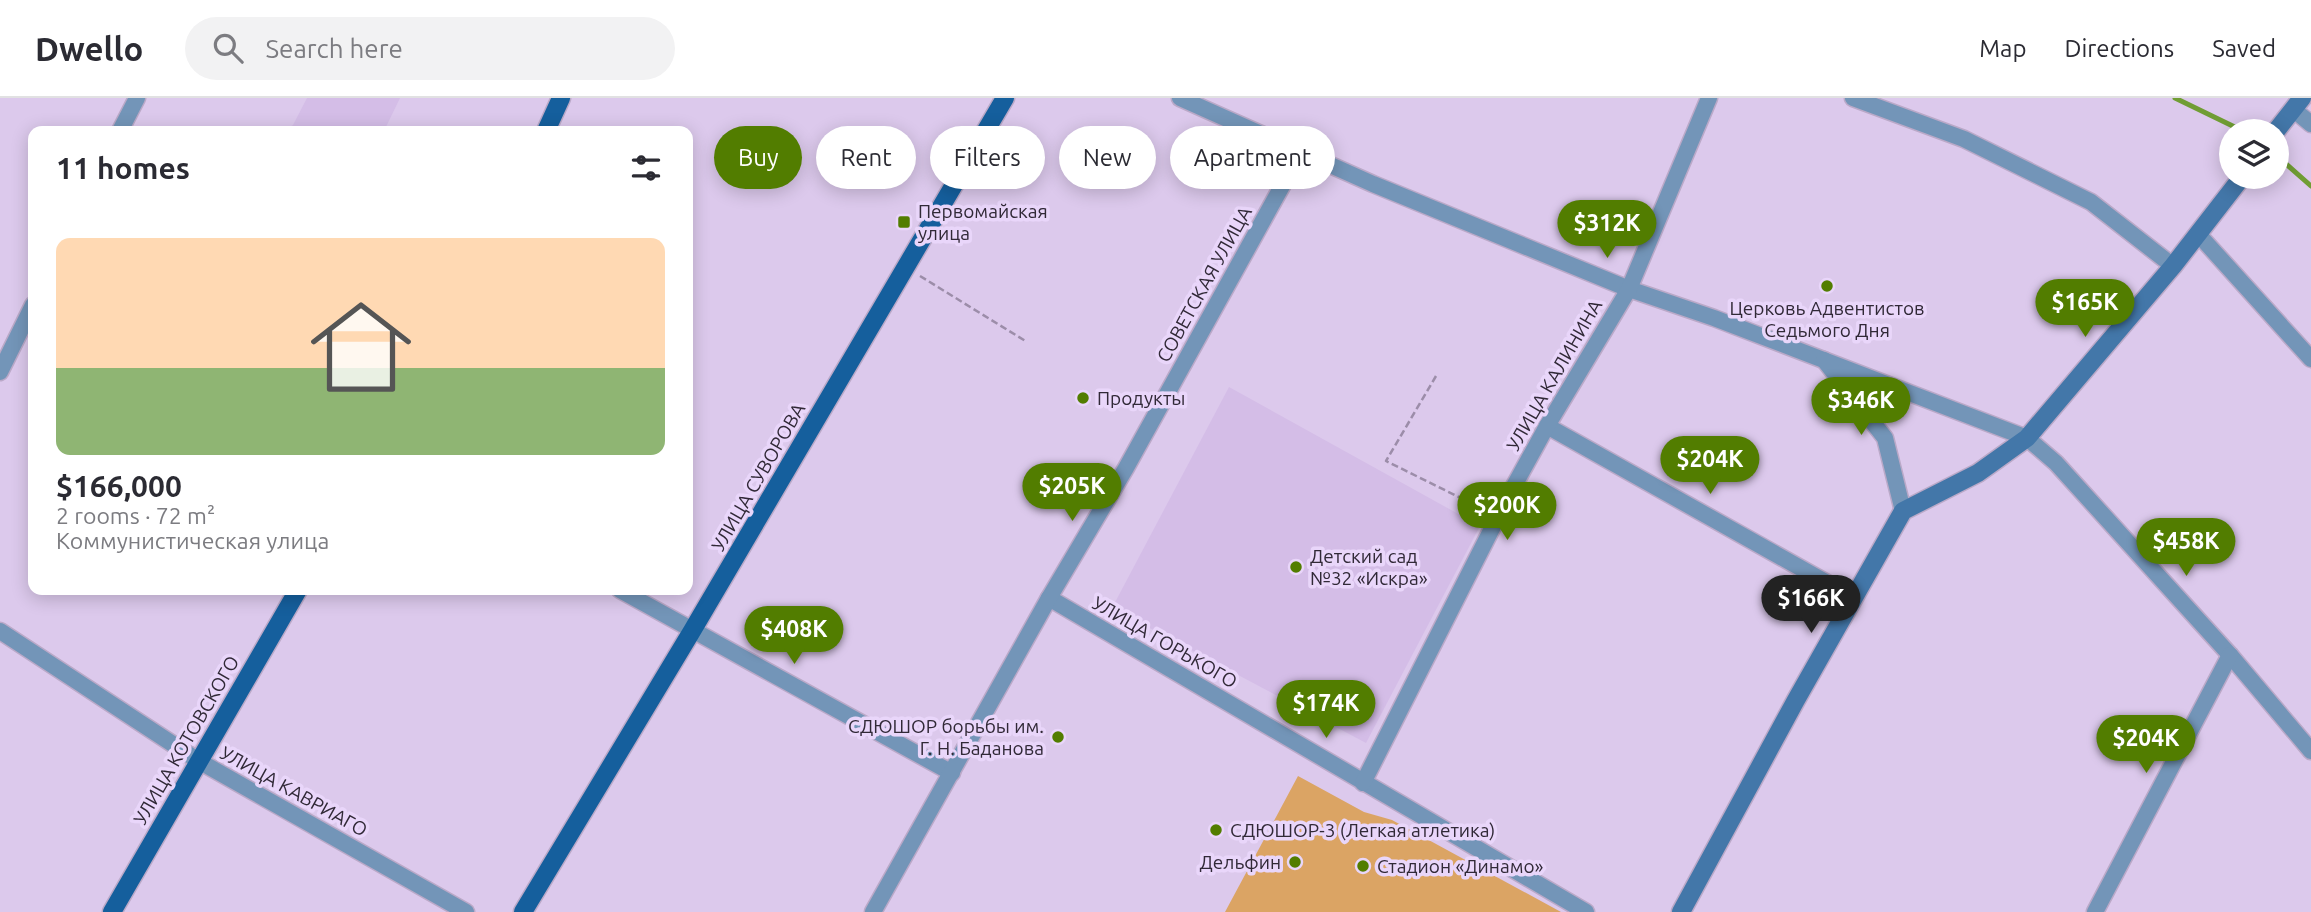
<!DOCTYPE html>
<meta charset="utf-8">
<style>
:root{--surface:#fff;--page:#f2f2f3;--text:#2b2b33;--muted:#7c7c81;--line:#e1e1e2;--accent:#527d00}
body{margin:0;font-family:Ubuntu,sans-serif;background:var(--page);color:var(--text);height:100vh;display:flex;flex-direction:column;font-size:26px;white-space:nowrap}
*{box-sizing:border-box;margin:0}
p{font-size:23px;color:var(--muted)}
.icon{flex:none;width:38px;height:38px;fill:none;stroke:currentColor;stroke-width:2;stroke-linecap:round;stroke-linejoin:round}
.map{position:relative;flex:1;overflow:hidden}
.drawer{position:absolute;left:28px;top:28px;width:665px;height:469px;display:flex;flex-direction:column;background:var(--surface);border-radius:14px;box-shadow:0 4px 18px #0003}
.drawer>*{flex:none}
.guide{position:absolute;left:714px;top:28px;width:665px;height:63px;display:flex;gap:14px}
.controls{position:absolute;left:2219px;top:21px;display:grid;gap:14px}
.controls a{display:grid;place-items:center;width:70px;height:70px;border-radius:50%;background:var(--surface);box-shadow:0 4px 18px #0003;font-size:35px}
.price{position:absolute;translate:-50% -60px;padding:0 16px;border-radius:24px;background:var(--accent);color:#fff;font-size:23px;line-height:46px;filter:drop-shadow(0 2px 4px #0008)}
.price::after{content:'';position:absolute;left:50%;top:42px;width:21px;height:16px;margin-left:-10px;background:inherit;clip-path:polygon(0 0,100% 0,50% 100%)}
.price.active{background:#222;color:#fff}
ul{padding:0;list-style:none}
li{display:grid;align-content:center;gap:14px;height:371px;padding:0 28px}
li span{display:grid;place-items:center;height:217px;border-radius:14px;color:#555}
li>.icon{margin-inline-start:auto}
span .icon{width:126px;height:126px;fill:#fffc;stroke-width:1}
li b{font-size:30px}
h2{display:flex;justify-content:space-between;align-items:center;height:84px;padding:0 28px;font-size:30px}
.tag{padding:0 24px;border-radius:32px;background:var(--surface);box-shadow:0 4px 18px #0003;font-size:24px;line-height:63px}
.tag.active{background:var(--accent);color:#fff}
header{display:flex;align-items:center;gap:42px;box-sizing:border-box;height:98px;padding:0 35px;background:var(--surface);border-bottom:2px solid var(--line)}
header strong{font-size:33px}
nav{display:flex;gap:38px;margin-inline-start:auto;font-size:24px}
.search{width:490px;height:63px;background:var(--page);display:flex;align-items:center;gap:18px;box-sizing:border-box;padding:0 24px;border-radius:38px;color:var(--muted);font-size:26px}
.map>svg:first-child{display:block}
.built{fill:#d4bde7}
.green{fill:#dba464}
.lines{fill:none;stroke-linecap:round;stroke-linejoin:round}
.stream{stroke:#709d34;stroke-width:5}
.minor-casing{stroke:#baa9c8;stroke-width:19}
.secondary-casing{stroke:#baa9c8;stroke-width:21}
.primary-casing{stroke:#baa9c8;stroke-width:21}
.path{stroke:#9c8da9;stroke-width:2.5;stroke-dasharray:7 3.5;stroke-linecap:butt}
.minor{stroke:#7395b8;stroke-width:16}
.secondary{stroke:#4377a9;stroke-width:18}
.primary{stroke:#155f9d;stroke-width:18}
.poi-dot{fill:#527d00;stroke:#e9d6fa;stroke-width:2.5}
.labels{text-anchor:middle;stroke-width:7;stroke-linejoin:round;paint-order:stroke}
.poi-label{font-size:19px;fill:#312937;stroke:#e9d6fa;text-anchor:start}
.street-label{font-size:19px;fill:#312937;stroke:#e9d6fa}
</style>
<header>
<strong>Dwello</strong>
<div class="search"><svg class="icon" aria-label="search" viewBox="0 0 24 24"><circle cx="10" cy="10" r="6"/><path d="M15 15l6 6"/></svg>Search here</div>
<nav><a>Map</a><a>Directions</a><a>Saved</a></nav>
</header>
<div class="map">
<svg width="2311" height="814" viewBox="0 0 2311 814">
<rect width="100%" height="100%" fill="#dcc9ec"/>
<g class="built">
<polygon points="307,0 400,0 384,33 285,33 293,27"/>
<polygon points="1229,289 1480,428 1366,645 1112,510"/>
</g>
<polygon class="green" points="1298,678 1364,714 1392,722 1561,814 1225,814"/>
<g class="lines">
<g class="stream">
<polyline points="2175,0 2243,33"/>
<polyline points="2277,58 2311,88"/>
</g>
<g class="minor-casing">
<g id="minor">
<polyline points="1180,0 1373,86 1629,191 1714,220 2027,340 2056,365 2230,557 2311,653"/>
<polyline points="1853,0 1964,41 2091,104 2173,168"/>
<polyline points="2293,11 2311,26"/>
<polyline points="120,33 137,0"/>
<polyline points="2199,137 2311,261"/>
<polyline points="1824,262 1885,340 1903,413"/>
<polyline points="0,274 33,207"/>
<polyline points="1547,328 1854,500"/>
<polyline points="620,492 952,675"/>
<polyline points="1049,500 1586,814"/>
<polyline points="0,533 197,662 466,814"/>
<polyline points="1363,685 1509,397 1547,328 1629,191 1709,0"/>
<polyline points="873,814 1049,500 1126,370 1302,52"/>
<polyline points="2095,814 2230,557"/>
</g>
</g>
<g class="secondary-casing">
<g id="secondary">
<polyline points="2276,33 2302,0"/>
<polyline points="1681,814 1796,602 1903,413 1978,375 2027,340 2173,168 2242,79"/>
</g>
</g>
<g class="primary-casing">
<g id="primary">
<polyline points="546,33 561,0"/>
<polyline points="112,814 298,492"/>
<polyline points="523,814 692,533 1005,0"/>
</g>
</g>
<g class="path">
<polyline points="920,178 1027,244"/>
<polyline points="1436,278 1386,363 1483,411"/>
</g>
<use href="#minor" class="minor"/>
<use href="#secondary" class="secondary"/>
<use href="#primary" class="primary"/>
</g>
<g class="poi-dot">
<rect x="897" y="117" width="14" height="14" rx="3.5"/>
<circle cx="1827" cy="188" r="7"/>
<circle cx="1083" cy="300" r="7"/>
<circle cx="1296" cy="469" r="7"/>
<circle cx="1058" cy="639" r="7"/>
<circle cx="1216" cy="732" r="7"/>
<circle cx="1295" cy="764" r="7"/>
<circle cx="1363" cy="768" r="7"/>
</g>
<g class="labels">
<g class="poi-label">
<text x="918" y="120">Первомайская<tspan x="918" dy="22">улица</tspan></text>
<text x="1827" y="217" text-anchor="middle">Церковь Адвентистов<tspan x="1827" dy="22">Седьмого Дня</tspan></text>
<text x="1097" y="307">Продукты</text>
<text x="1310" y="465">Детский сад<tspan x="1310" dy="22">№32 «Искра»</tspan></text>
<text x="1044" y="635" text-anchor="end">СДЮШОР борьбы им.<tspan x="1044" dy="22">Г. Н. Баданова</tspan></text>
<text x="1230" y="739">СДЮШОР-3 (Легкая атлетика)</text>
<text x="1281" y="771" text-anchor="end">Дельфин</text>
<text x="1377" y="775">Стадион «Динамо»</text>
</g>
<g class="street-label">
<text transform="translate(1204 186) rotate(-61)" y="7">СОВЕТСКАЯ УЛИЦА</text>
<text transform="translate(1554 277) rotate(-60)" y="7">УЛИЦА КАЛИНИНА</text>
<text transform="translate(758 379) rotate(-60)" y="7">УЛИЦА СУВОРОВА</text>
<text transform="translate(1165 544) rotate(30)" y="7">УЛИЦА ГОРЬКОГО</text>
<text transform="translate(186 642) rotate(-60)" y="7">УЛИЦА КОТОВСКОГО</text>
<text transform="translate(294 693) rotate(29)" y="7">УЛИЦА КАВРИАГО</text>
</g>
</g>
</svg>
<div class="controls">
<a><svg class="icon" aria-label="layers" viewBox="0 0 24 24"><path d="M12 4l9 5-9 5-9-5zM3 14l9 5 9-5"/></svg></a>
</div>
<b class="price" style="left:1607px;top:162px">$312K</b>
<b class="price" style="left:2085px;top:241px">$165K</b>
<b class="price" style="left:1861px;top:339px">$346K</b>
<b class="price" style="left:1710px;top:398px">$204K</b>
<b class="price" style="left:1072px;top:425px">$205K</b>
<b class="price" style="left:1507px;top:444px">$200K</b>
<b class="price" style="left:2186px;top:480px">$458K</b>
<b class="price active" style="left:1811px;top:537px">$166K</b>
<b class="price" style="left:794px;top:568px">$408K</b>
<b class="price" style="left:1326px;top:642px">$174K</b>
<b class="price" style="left:2146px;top:677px">$204K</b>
<div class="guide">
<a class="tag active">Buy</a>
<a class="tag">Rent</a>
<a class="tag">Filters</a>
<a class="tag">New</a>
<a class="tag">Apartment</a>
</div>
<section class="drawer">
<h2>11 homes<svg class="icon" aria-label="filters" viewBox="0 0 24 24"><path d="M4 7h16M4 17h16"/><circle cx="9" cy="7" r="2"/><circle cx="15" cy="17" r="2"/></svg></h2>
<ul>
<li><span style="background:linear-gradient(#ffd9b3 60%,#8fb573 0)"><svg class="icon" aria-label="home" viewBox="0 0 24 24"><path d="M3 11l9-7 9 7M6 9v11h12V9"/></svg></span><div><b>$166,000</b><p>2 rooms · 72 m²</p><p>Коммунистическая улица</p></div></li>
</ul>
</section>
</div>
